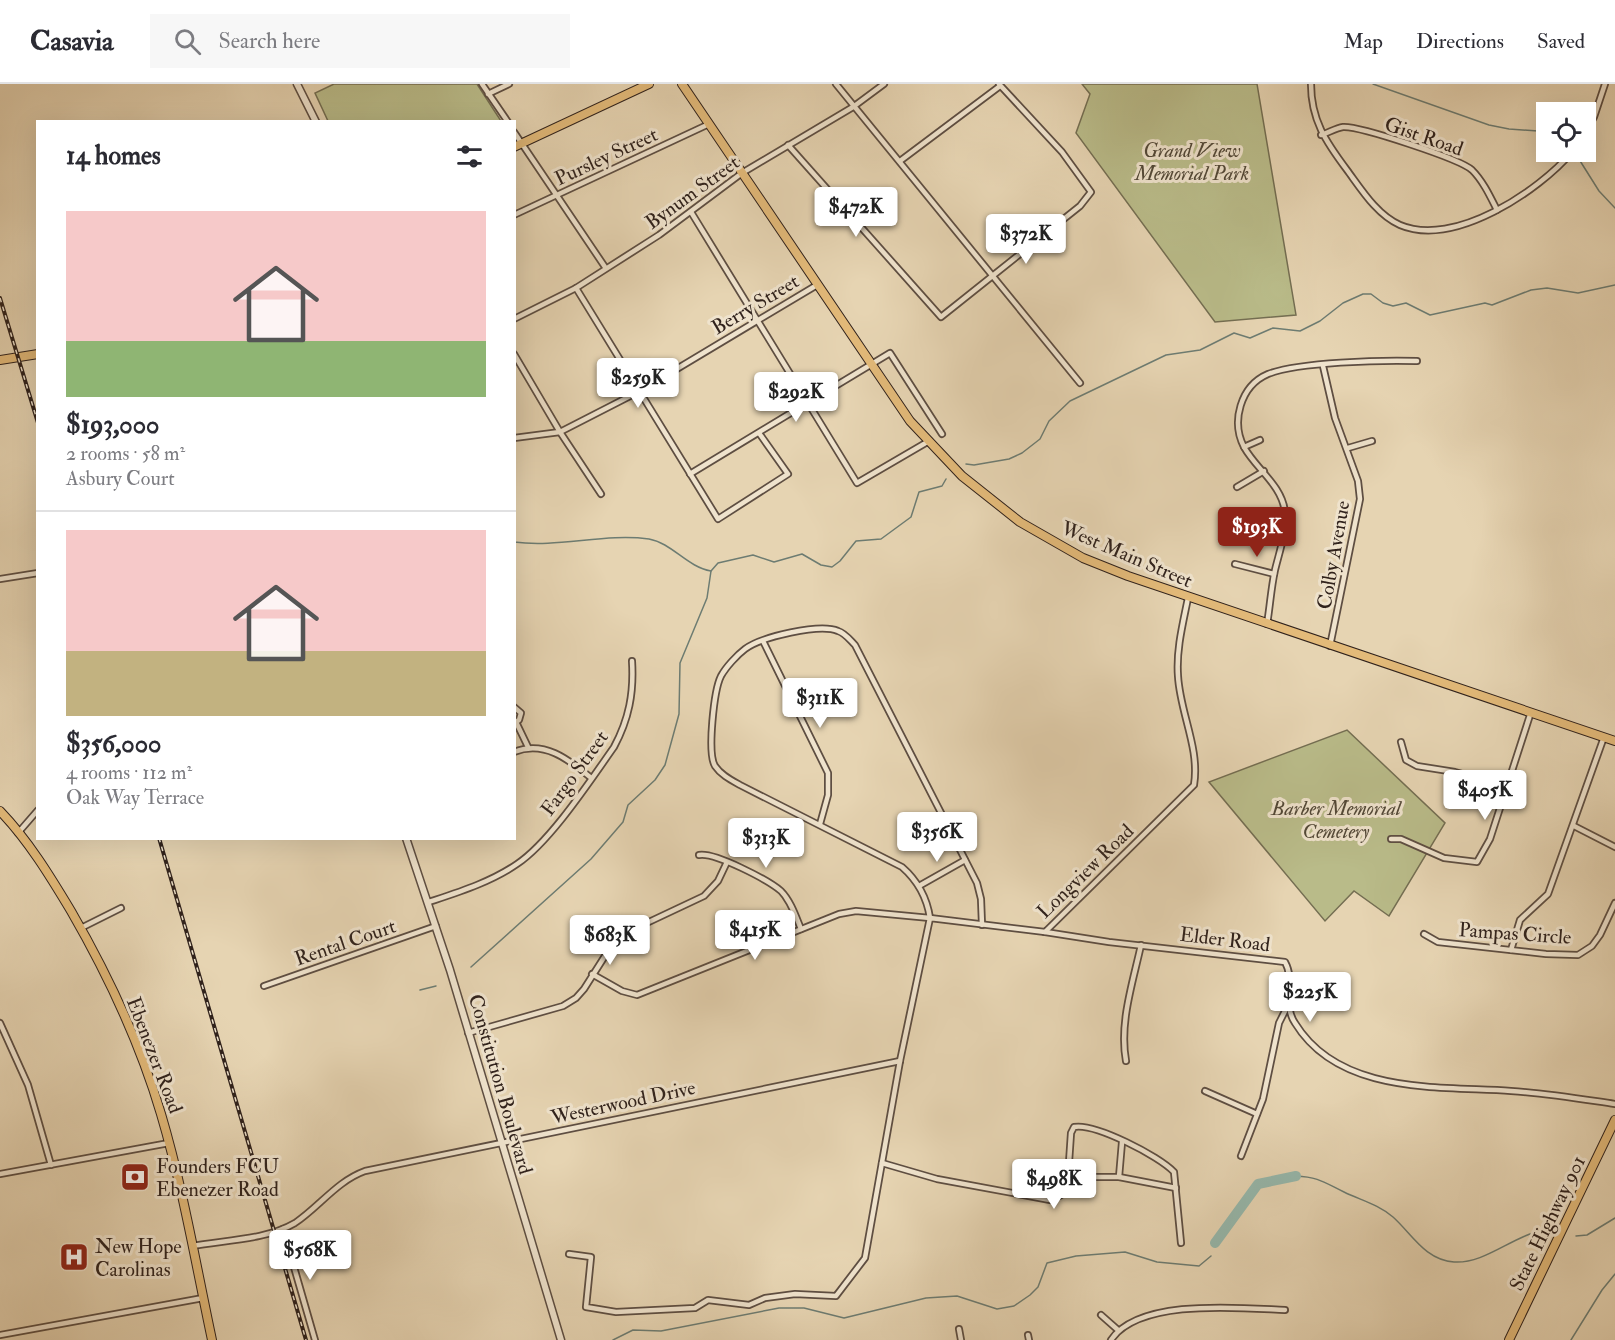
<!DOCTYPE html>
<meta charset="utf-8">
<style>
:root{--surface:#fff;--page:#f7f7f7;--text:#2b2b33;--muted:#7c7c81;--line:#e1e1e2;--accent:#8f2418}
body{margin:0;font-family:"IM FELL Double Pica",serif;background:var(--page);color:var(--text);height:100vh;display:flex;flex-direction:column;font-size:22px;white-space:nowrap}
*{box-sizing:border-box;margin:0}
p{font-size:20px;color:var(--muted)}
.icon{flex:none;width:33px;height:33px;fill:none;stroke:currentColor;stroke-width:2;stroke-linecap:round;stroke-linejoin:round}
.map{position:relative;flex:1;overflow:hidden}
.drawer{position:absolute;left:36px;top:36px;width:480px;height:720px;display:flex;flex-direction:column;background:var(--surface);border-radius:0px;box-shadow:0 6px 24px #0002}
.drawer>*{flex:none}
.tools{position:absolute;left:1536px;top:18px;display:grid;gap:12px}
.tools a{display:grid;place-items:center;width:60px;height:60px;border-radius:0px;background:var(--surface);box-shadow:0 6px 24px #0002;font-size:30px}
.price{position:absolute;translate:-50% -51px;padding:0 14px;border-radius:6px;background:#fff;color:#222;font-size:20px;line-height:39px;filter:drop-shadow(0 2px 3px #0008)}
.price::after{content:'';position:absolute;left:50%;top:36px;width:18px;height:14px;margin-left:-9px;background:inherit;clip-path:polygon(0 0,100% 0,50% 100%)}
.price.on{background:var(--accent);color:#fff}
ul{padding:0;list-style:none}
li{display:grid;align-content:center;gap:12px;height:318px;padding:0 30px}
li+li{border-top:2px solid var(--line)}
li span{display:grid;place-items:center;height:186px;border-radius:0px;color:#555}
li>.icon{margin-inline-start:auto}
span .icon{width:108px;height:108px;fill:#fffc;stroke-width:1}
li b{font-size:26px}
h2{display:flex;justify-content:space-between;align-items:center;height:72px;padding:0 30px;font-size:26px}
header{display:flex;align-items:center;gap:36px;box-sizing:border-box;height:84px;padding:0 30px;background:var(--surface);border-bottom:2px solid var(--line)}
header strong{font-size:28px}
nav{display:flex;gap:33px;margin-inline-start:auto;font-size:21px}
.search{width:420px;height:54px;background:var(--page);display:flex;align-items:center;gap:15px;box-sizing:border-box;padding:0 21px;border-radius:0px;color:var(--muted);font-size:22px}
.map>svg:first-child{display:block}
.green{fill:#b9bb89;stroke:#746e52;stroke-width:1.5}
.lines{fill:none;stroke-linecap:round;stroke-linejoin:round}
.stream{stroke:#6d7c72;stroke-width:1.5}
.river{stroke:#96b8ac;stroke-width:10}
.minor-casing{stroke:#5e4e42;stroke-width:8}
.tertiary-casing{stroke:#5e4e42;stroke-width:9}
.primary-casing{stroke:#30221c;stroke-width:10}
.minor{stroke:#efe3cd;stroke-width:4.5}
.tertiary{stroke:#efe3cd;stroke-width:6}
.primary{stroke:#e3ba79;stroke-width:8}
.rail-casing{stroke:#30221c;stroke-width:4}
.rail{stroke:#efe3cd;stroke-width:1.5;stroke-dasharray:4.5;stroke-linecap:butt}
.labels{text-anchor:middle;stroke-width:6;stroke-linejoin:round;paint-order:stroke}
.street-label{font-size:20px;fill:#30221c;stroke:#efe3cd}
.park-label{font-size:20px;font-style:italic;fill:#524837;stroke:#efe3cd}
.poi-label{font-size:20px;fill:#30221c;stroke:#efe3cd;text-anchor:start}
</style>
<header>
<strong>Casavia</strong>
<div class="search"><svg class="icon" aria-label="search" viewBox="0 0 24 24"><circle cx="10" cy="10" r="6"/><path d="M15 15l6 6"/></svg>Search here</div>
<nav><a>Map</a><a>Directions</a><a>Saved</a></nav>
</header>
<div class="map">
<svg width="1615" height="1256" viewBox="0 0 1615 1256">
<rect width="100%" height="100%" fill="#e6d4b2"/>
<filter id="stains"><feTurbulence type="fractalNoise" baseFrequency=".00333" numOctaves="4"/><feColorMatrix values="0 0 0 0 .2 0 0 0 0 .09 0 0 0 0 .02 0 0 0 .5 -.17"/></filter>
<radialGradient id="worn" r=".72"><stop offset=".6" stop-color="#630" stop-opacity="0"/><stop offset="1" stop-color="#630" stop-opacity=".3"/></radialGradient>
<g class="green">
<polygon points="334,0 477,0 501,37 328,37 315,9"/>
<polygon points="1082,0 1257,0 1296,231 1215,238 1076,49 1090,10"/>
<polygon points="1347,646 1445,739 1389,832 1354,807 1325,837 1209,698"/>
</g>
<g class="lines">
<g class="stream">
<polyline points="1373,0 1489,41 1509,45 1538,47 1546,51"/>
<polyline points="1577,72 1599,107 1615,124"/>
<polyline points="966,380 974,381 1009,375 1022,369 1040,355 1049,337 1070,317 1166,271 1200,266 1234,249 1250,254 1273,244 1300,247 1320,237 1343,219 1363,210 1371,210 1383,219 1393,222 1406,219 1430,231 1485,219 1492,221 1531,206 1547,204 1578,209 1615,201"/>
<path d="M514 458C559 464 604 449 649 455 672 459 687 483 711 487"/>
<polyline points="471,883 591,775 623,738 628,721 655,696 665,681 679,630 680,579 707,514 711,487 718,479 753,471 774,478 802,470 821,481 832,483 840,477 856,457 881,455 911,433 919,408 942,402 946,395"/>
<polyline points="420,906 436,902"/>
<path d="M1296 1092C1319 1093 1325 1099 1344 1108 1360 1116 1378 1120 1393 1133 1412 1150 1425 1176 1454 1178 1486 1180 1513 1151 1545 1146"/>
<polyline points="1576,1152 1587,1151 1615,1134"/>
<polyline points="1213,1162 1215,1159"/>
<polyline points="613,1256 633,1246 661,1247 779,1224 804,1224 844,1234 926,1214 957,1212 997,1225 1014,1222 1030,1211 1038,1203 1047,1179 1076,1172 1125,1168 1157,1178 1199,1182 1211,1172"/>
<polyline points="1571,1256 1602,1206 1615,1190"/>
</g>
<polyline class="river" points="1215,1159 1258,1100 1296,1092"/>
<g class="minor-casing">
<g id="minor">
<polyline points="482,0 508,38"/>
<polyline points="836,0 1080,299"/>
<path d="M1311 0C1311 36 1326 58 1347 86 1361 105 1377 131 1400 141 1454 164 1539 107 1572 68"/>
<polyline points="488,10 509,0"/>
<polyline points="1586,47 1594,33 1605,0"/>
<polyline points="514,48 605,183"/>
<path d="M1321 51C1328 49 1336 44 1343 43 1360 42 1460 75 1472 86 1483 97 1490 112 1497 126"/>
<polyline points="788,61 941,233 1080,122 1091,108 1062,68 999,0"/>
<polyline points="900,77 1000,2"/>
<polyline points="691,128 857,399 929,357"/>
<polyline points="514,131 709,40"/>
<polyline points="576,204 718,435 788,390 759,349"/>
<polyline points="514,235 576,204 659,151 742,89 853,23 884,0"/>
<polyline points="514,270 560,348 601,410"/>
<polyline points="1323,282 1335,334 1358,397 1360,415 1330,562"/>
<polyline points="514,354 560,348 640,307 817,201"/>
<polyline points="1244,363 1260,356"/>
<polyline points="1348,364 1372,357"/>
<polyline points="690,390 890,269 942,350"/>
<polyline points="1237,403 1264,387"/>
<polyline points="1235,480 1274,490"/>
<polyline points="0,495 38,489"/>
<path d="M1267 540C1270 523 1271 504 1275 486 1279 469 1287 447 1285 428 1282 401 1256 385 1244 363 1231 338 1240 302 1268 290 1299 278 1381 276 1417 277"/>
<polyline points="763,557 828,689 828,711 820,740"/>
<polyline points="514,623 521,629 519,636 514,639"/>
<polyline points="516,638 528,663"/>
<polyline points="1401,658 1406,676 1417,682 1455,688 1508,702"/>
<path d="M514 668C544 656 568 675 590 693"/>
<polyline points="1574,742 1615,763"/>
<polyline points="18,749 38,726"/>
<polyline points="1391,755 1401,755 1444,774 1477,778 1490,755 1531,628"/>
<path d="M699 771C715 768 768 796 781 807 791 817 796 833 801 845"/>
<polyline points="919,802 965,776"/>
<path d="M429 818C459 808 491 798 517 780 550 758 590 697 614 663 629 635 634 609 632 577"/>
<polyline points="81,844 121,824"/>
<path d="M1045 848 1109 858 1285 878C1296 898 1282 920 1295 939 1339 1011 1439 1002 1511 1007 1546 1009 1581 1015 1615 1020"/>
<polyline points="1424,850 1438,858 1546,870 1578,871 1592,862 1600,851 1615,819"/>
<polyline points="1511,866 1520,836 1548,810 1604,653"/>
<path d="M592 890 622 907 637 911 839 830 856 827 930 834C927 814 918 797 902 783L740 701C731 696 721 691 715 682 707 669 714 606 721 592 726 583 737 571 745 565 761 553 820 539 838 547 845 549 850 556 855 561L977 799 981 815 982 841"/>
<polyline points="264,902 436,842"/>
<polyline points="0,939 28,1001 51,1081"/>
<polyline points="468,949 563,922 576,914 584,905 617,853 704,812 718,797 727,778"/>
<path d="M1126 977C1119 939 1133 898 1141 861"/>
<polyline points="1205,1007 1257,1030"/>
<polyline points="1241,1072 1263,1015 1279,939 1288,921"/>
<path d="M882 1079 937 1095 1050 1116 1061 1111 1068 1093 1071 1049 1074 1043C1095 1039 1159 1072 1174 1088L1181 1159"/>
<polyline points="0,1090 169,1059"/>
<polyline points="1068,1093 1119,1093 1176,1104"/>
<polyline points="1119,1093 1122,1058"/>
<polyline points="283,1145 315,1256"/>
<path d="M192 1162C225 1156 266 1156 295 1139 319 1123 337 1097 365 1087L900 977"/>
<path d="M569 1170 591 1173 586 1223 616 1228 695 1224 708 1216 749 1221 765 1214 795 1210 836 1212 865 1174 900 977 930 834 1045 848 1194 701C1200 664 1180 629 1178 592 1176 566 1183 539 1188 514"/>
<polyline points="1101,1231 1118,1246"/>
<polyline points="959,1245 961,1256"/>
<polyline points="0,1251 203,1214"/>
<polyline points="1028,1251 1029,1256"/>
<path d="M1111 1256C1139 1214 1240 1224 1285 1226"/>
</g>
</g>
<g class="tertiary-casing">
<g id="tertiary">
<polyline points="297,0 316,38"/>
<polyline points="406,754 450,886 561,1256"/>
</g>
</g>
<g class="primary-casing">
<g id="primary">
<polyline points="682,0 910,337 962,392 1020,438 1083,474 1128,492 1615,657"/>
<polyline points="514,63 649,0"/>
<polyline points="0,276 38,270"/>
<path d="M0 727C28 756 50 792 71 827 108 891 140 959 161 1030 183 1104 196 1181 212 1256"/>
<polyline points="1509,1256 1615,1036"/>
</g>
</g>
<use href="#minor" class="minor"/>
<use href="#tertiary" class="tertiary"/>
<use href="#primary" class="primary"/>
<g class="rail-casing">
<g id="rail">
<polyline points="0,214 38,339"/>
<polyline points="159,754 306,1256"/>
</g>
</g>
<use href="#rail" class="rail"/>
</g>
<defs>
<g id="bank-square" transform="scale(1.5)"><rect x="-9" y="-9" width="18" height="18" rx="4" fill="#8f2418" stroke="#efe3cd"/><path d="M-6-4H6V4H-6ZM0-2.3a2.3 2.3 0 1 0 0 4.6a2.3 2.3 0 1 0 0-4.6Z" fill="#fff"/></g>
<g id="hospital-square" transform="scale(1.5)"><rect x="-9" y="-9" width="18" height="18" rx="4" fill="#8f2418" stroke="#efe3cd"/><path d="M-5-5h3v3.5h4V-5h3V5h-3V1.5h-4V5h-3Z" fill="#fff"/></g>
</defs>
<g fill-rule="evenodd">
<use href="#bank-square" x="135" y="1093"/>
<use href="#hospital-square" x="74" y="1173"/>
</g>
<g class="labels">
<g class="street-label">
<text transform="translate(1424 52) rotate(19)" y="7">Gist Road</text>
<text transform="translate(606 72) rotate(-25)" y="7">Pursley Street</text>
<text transform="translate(692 108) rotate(-36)" y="7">Bynum Street</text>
<text transform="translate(755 220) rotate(-31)" y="7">Berry Street</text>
<text transform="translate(1127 470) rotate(23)" y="7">West Main Street</text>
<text transform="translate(1333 471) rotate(-80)" y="7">Colby Avenue</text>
<text transform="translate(574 689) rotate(-54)" y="7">Fargo Street</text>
<text transform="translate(1085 787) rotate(-44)" y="7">Longview Road</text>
<text transform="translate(1515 849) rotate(4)" y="7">Pampas Circle</text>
<text transform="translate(1225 855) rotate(7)" y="7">Elder Road</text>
<text transform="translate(345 858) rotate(-19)" y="7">Rental Court</text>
<text transform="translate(155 971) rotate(69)" y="7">Ebenezer Road</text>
<text transform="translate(501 1000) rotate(74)" y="7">Constitution Boulevard</text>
<text transform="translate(623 1018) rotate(-12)" y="7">Westerwood Drive</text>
<text transform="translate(1547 1139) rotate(-64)" y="7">State Highway 901</text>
</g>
<g class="park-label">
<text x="1192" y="73">Grand View<tspan x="1192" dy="23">Memorial Park</tspan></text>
<text x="1336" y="731">Barber Memorial<tspan x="1336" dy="23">Cemetery</tspan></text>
</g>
<g class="poi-label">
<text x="156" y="1089">Founders FCU<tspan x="156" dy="23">Ebenezer Road</tspan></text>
<text x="95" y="1169">New Hope<tspan x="95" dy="23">Carolinas</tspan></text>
</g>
</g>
<rect width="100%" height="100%" filter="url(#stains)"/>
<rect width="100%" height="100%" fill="url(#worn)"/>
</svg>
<div class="tools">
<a><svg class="icon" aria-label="locate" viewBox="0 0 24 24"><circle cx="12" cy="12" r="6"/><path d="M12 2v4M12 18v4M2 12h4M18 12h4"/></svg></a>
</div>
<b class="price" style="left:856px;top:154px">$472K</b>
<b class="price" style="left:1026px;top:181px">$372K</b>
<b class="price" style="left:638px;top:325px">$259K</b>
<b class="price" style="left:796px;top:339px">$292K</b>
<b class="price on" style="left:1257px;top:474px">$193K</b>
<b class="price" style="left:820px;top:645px">$311K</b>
<b class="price" style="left:1485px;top:737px">$405K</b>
<b class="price" style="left:937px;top:779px">$356K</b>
<b class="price" style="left:766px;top:785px">$313K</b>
<b class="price" style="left:755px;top:877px">$415K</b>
<b class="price" style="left:610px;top:882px">$683K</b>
<b class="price" style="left:1310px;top:939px">$225K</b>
<b class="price" style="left:1054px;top:1126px">$498K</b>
<b class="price" style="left:310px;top:1197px">$568K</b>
<section class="drawer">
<h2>14 homes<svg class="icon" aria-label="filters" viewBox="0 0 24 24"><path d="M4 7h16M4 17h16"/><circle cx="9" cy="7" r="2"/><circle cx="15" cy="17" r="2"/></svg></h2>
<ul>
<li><span style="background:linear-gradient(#f6c9c9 70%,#8fb573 0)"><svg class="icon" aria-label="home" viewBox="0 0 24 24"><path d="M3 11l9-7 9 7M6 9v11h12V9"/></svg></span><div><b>$193,000</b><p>2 rooms · 58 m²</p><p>Asbury Court</p></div></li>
<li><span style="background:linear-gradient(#f6c9c9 65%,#c2b280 0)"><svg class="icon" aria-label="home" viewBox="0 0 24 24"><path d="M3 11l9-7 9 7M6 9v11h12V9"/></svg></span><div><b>$356,000</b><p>4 rooms · 112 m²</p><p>Oak Way Terrace</p></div></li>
</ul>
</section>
</div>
